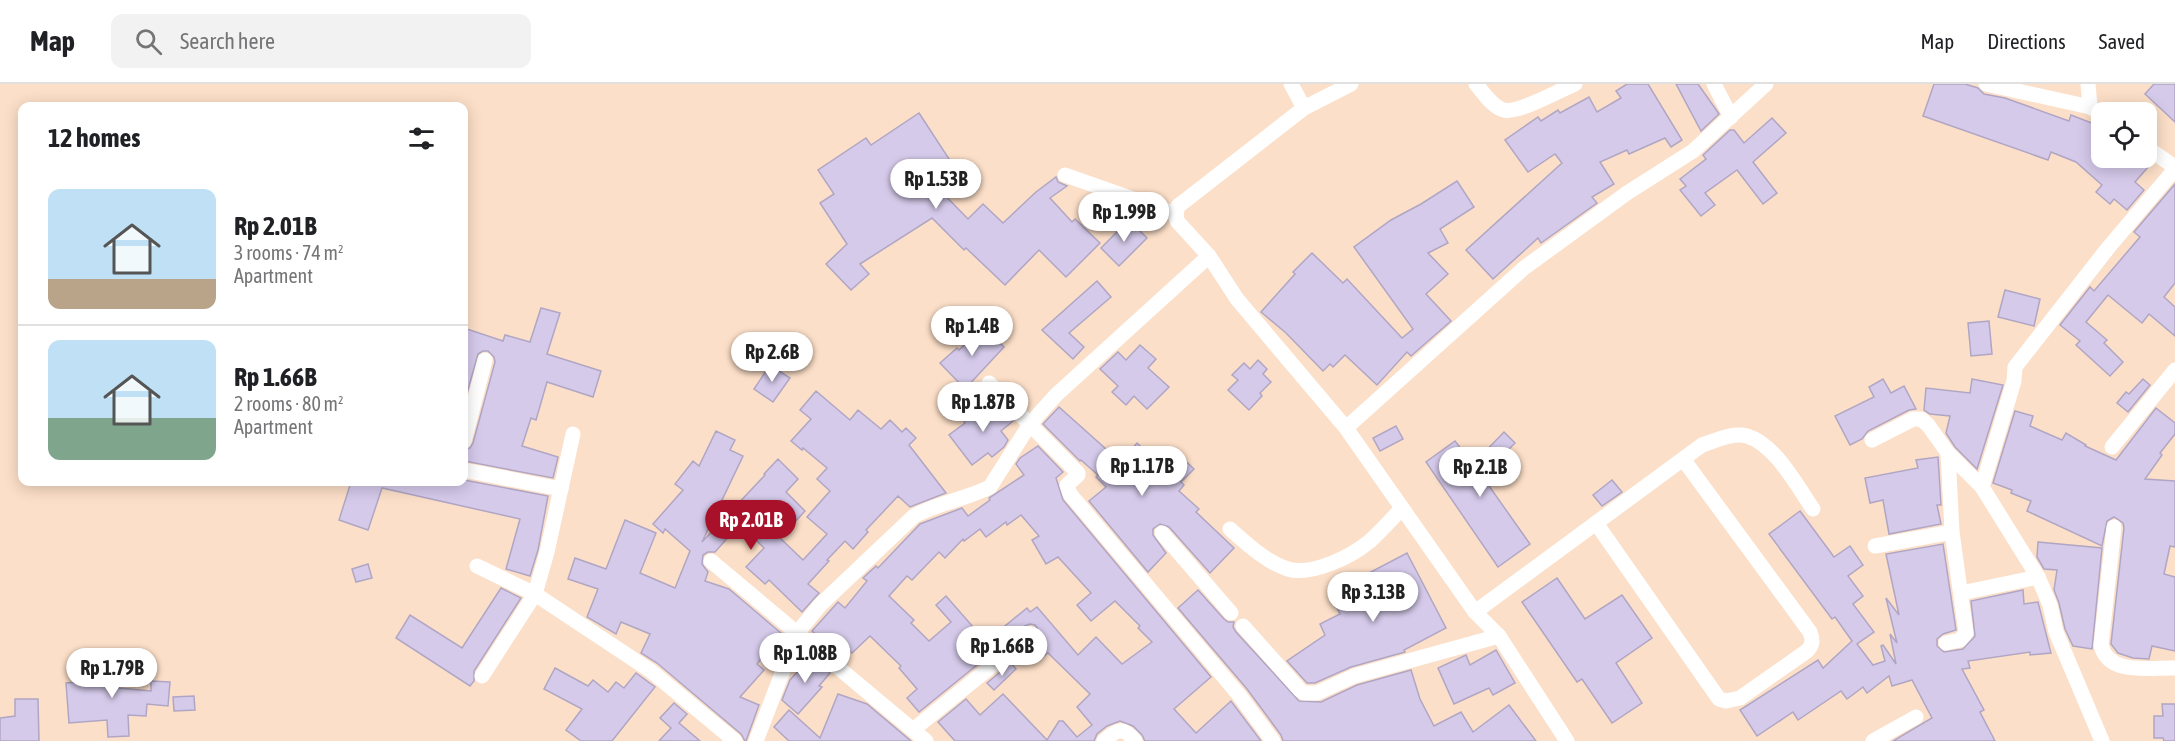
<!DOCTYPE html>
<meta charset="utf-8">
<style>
:root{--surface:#fff;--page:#f2f2f2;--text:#202124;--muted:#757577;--line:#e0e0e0;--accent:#a81129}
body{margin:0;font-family:"Asap Condensed",sans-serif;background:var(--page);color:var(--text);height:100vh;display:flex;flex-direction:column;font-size:22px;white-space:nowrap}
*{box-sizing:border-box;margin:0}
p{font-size:20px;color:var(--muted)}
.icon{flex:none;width:33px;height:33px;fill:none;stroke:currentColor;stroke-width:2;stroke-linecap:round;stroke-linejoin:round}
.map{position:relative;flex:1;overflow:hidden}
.panel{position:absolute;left:18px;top:18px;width:450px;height:384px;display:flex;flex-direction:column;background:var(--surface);border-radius:12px;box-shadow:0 3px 15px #0003}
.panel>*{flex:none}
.controls{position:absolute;left:2091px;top:18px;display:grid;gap:12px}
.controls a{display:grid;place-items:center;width:66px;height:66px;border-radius:12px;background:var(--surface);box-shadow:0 3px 15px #0003;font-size:30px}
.price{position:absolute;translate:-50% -51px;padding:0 14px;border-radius:21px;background:#fff;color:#222;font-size:20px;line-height:39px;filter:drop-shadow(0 2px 3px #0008)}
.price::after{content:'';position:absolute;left:50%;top:36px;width:18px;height:14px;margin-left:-9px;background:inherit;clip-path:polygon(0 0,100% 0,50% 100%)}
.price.current{background:var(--accent);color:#fff}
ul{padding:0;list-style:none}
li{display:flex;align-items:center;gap:18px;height:150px;padding:0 30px}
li+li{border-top:2px solid var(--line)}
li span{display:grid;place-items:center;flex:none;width:168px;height:120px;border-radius:12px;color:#555}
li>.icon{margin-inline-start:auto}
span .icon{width:72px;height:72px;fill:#fffc;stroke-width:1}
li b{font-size:26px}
h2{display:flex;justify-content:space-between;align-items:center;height:72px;padding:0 30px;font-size:26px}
header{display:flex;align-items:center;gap:36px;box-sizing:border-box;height:84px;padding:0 30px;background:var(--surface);border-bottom:2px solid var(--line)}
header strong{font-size:28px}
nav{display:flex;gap:33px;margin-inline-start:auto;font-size:21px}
.search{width:420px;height:54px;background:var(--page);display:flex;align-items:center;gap:15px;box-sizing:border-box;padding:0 21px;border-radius:12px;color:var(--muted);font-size:22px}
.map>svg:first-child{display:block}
.building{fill:#d5caea;stroke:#b0a6c4;stroke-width:1.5;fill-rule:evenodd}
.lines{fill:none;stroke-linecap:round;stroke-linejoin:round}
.minor{stroke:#fff;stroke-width:15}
</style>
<header>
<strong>Map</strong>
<div class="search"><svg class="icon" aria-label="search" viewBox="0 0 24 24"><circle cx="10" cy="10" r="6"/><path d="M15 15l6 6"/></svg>Search here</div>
<nav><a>Map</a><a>Directions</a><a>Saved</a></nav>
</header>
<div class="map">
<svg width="2175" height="657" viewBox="0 0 2175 657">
<rect width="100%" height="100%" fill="#fcdfc8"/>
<g class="building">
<polygon points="1627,0 1648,0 1682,56 1671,63 1665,54 1629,70 1627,66 1600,78 1614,100 1592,113 1597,119 1541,159 1538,154 1493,195 1466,166 1562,79 1555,70 1528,88 1505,56 1538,33 1541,37 1558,26 1560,29 1589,13 1597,28 1621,14 1616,7"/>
<polygon points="1676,0 1698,0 1717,27 1719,30 1701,47"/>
<polygon points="1934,0 1965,0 1978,4 1984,10 2005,14 2069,37 2071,31 2102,43 2102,74 2140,74 2149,82 2135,98 2144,106 2127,126 2114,115 2110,120 2096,108 2102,101 2076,78 2051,68 2048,76 1923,32"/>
<polygon points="2154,0 2175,0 2175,38 2145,10"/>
<polygon points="919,29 953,81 939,91 942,96 935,101 968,135 983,120 1003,139 1036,108 1056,93 1058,98 1067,102 1050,114 1072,138 1075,135 1100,159 1066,193 1039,166 1005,201 966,164 964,166 932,134 860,180 869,190 851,206 826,180 847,160 820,119 834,110 818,86 866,54 871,61"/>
<polygon points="1772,34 1786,49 1753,78 1777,109 1763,120 1737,86 1705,109 1715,121 1701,132 1680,106 1686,102 1680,95 1706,75 1703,71 1730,46 1734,46 1744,59"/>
<polygon points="1457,97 1474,123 1440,145 1448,159 1428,169 1448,190 1426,210 1451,237 1411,272 1407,268 1377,301 1345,271 1333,283 1330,280 1323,287 1286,249 1261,228 1295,190 1293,188 1312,169 1343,199 1347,195 1402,254 1413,245 1354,163 1391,136 1421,120"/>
<polygon points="2175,100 2175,199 2164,213 2175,223 2175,252 2149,230 2142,239 2108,211 2086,238 2107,256 2104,259 2123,278 2110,292 2076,261 2080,257 2060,241 2090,203 2094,207 2140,153 2134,148"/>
<polygon points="1129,136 1147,154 1119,182 1101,164"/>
<polygon points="1097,197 1111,213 1069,249 1084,263 1073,275 1042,246"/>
<polygon points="2005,206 2040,215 2034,242 1998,233"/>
<polygon points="541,224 560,229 547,270 601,287 593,313 547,298 536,336 531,334 522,362 558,373 553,394 464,377 464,366 470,364 473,359 495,278 494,273 488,267 483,267 478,270 464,320 464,244 503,257 505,251 530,258"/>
<polygon points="1989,237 1992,270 1971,272 1968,239"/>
<polygon points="983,242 1004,263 965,305 940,279 957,264 959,266"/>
<polygon points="1140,261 1156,275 1148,284 1169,303 1147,325 1134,312 1126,321 1112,308 1118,302 1100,285 1118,268 1126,276"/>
<polygon points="1258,276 1267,285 1263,290 1271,298 1260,309 1262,312 1249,326 1228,306 1238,296 1232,291 1244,279 1250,285"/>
<polygon points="770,281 790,294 773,318 754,305"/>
<polygon points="1883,295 1891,309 1904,302 1916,325 1909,326 1868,347 1862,355 1850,361 1835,332 1874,313 1869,303"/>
<polygon points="1972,295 2003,301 1977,385 1955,363 1946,349 1950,332 1930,330 1924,326 1926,304 1970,309"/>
<polygon points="2143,295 2150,301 2128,328 2117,319 2126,308 2129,310"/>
<polygon points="816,307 850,336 858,326 881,345 890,336 902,348 906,344 916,354 909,361 946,409 910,423 898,412 866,446 868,448 853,465 845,457 827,476 829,477 808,500 819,509 802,528 769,496 765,500 746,483 764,464 740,440 715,468 708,468 703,471 702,480 708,488 705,497 729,505 781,549 757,580 764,586 740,613 759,621 746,657 745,657 741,650 657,579 641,569 650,550 621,538 616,550 587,533 598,505 568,495 575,474 606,485 625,436 656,449 640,489 675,504 690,467 665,445 663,449 653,440 683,406 675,400 693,377 699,382 716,347 735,356 730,366 743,372 702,458 765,391 764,390 778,375 798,395 786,408 805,427 780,454 803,476 827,450 807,433 830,407 817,395 827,384 803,364 802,366 791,357 811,335 800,326"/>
<polygon points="990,314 1013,337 1001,347 1008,356 1004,363 992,373 988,369 972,381 949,351 965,339 964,338"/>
<polygon points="1059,323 1115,373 1116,371 1122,376 1137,359 1163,383 1177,369 1194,385 1181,398 1184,401 1179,407 1199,425 1196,428 1234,464 1210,489 1169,443 1160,440 1153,445 1153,451 1166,469 1148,488 1089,417 1106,403 1096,393 1098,391 1081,376 1080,377 1043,340"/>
<polygon points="2156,324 2175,339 2175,350 2160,369 2162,371 2145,395 2175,397 2175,463 2170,462 2164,490 2175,493 2175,567 2152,562 2149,575 2133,574 2118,569 2111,560 2124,444 2123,439 2114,433 2107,437 2102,462 2027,427 2031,417 2011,409 2012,406 1993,399 2015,327 2033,332 2030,342 2062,356 2066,349 2086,361 2085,362 2116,376"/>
<polygon points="1396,342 1403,355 1380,367 1373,354"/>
<polygon points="1504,348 1515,359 1482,392 1530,460 1498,483 1426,378 1455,357 1473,380"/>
<path d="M1038 362 1063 388 1056 394 1063 416 1211 593 1174 625 1196 649 1231 617 1261 657H1145L1142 651 1133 642 1120 637 1107 642 1097 650 1094 657H955L938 638 966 615 980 631 1003 610 1047 656 1059 637H1063L1077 653 1092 641 1077 623 1090 610 1048 569 1040 575 1030 563 1040 554V548L1035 541 1030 540 1025 542 919 628 907 614 917 605 899 584 901 582 870 552 852 569 840 559 833 567 812 547 838 518 845 524 867 497 863 494 876 482 878 484 920 440 962 424 968 432 990 416 989 414 1024 391 1016 380 1020 374ZM1021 431 1039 452 1032 456 1046 480 1058 473 1091 509 1077 521 1091 537 1115 517 1140 542 1138 544 1152 558 1122 580 1096 553 1078 571 1037 523 1030 528 1027 524 989 555 984 549 981 552 946 512 936 521 951 538 929 557 911 539 914 536 889 512 907 492 912 496 939 468 945 474 963 455 964 457 980 445 986 453 1006 438 1007 441Z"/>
<polygon points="1938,373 1941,421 1937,421 1941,440 1889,450 1883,416 1870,419 1865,394 1918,384 1916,376"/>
<polygon points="464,396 548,412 538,466 530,492 506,485 520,435 382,404 368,446 339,436 351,398 464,398"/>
<polygon points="1612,396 1622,408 1602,422 1593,411"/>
<polygon points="1800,427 1834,473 1850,462 1863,481 1848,492 1863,512 1853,520 1874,548 1857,560 1873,581 1885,577 1881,562 1883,561 1896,580 1890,550 1897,559 1886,514 1899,531 1886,470 1943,460 1956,546 1943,550 1937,555 1937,562 1944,568 1963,565 1975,552 1971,517 2023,506 2024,520 2038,518 2051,569 2030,571 2030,568 1968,577 1970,584 1962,585 1984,626 1980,628 1995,657 1893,657 1932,634 1912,596 1892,602 1889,592 1867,609 1863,603 1847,615 1841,607 1798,636 1793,628 1757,652 1740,626 1818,576 1823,584 1852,557 1835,533 1832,535 1769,450"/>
<polygon points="2038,458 2102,464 2092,565 2073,562 2065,545 2059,519 2054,506 2057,486 2044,485 2037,473"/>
<polygon points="1407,469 1446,544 1404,566 1405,568 1351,583 1315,599 1307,599 1287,577 1325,551 1320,540 1340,530 1334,518 1370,501 1365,491"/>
<polygon points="368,480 372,494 356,498 352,485"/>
<polygon points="1557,494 1585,535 1622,511 1652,554 1616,579 1642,619 1612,639 1582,595 1577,598 1522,518"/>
<polygon points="501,504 521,514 474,587 474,597 470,602 396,554 410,531 462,564"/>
<polygon points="1198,506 1224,535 1228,538 1234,538 1233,543 1236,548 1299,617 1321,618 1357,601 1411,586 1420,615 1434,642 1461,628 1473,648 1509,621 1536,657 1283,657 1281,651 1247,605 1178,524"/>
<polygon points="1496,566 1515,599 1493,611 1489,604 1454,620 1438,584 1466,571 1470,581"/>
<polygon points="106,569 122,570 119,604 151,607 151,597 170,598 168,622 147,620 146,632 128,631 129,652 108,653 107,636 69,639 66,599 104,596"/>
<polygon points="806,569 830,589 819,602 822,603 798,630 782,616 790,596 800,585 796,582"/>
<polygon points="1011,579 1016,585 994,606 987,599"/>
<polygon points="555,584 588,602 593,596 608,608 616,598 624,604 636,589 655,603 612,657 581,657 566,646 582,625 544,605"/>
<polygon points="838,610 867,620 911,657 789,657 774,643 789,626 820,654"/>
<polygon points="194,612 195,626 174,627 173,613"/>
<polygon points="15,615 38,615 39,657 0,657 0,634 15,632"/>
<polygon points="674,619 687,630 679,639 700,657 659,657 671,644 660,634"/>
<polygon points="2162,620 2175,620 2175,657 2164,657 2163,654 2154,654 2154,632 2163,632"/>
</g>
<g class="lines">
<g class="minor">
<polyline points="1291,0 1304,24"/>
<polyline points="1351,0 1304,24 1186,116 1178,122 1176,130 1177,137 1209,172 1237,215 1346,344 1475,528 1499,552 1567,657"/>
<path d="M1476 0C1483 8 1492 23 1504 26 1518 30 1560 6 1575 0"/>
<polyline points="1714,0 1731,33"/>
<polyline points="1986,0 2090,23 2102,30"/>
<polyline points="2088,0 2090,23"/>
<polyline points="2146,63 2175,83"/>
<polyline points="1065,91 1176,130"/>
<polyline points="989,299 1078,389 1078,391 1067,401 1070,410 1239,611 1273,657"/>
<polyline points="1346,344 1524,184 1627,109 1693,67 1766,0"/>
<polyline points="573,350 547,468 535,510 651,587 735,657"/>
<polyline points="1872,356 1913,335 1921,335 1928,341 1948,369 1982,403 2038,493 2050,521 2056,548 2102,657"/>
<polyline points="464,357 485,276"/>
<polyline points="2112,363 2175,286"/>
<polyline points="464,386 561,405"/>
<polyline points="1982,403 2014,297 2015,283 2108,164 2175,85"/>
<path d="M1596 439 1719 615 1726 617 1740 614 1807 567C1813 561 1813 556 1810 548L1683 375"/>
<path d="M2114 443 2101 561C2108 592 2150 583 2175 584"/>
<path d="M1230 445C1247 460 1266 478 1288 485 1311 492 1351 473 1370 457 1381 447 1392 435 1402 424"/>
<polyline points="1162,449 1231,529"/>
<polyline points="1875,462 1952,448"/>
<polyline points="711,477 926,657"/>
<polyline points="477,482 535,510 482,592"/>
<polyline points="1961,509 2038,493"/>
<path d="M1475 528 1702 361C1715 357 1733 348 1747 352 1775 360 1797 402 1813 425"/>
<polyline points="1243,542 1300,606 1304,609 1317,609 1354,592 1499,552"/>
<polyline points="1946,559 1960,556 1966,549 1952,448 1948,369"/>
<polyline points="914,645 1031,550"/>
<path d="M756 657 798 548 820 521 914 432C938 419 966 415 990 403L1030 340 1056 311 1209 172"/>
<path d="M1104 657C1117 645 1123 642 1135 657"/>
<polyline points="1873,657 1916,633"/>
</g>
</g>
</svg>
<div class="controls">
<a><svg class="icon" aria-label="locate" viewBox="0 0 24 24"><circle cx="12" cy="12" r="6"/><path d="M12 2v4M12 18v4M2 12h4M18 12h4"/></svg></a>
</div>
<b class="price" style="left:936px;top:126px">Rp 1.53B</b>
<b class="price" style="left:1124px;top:159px">Rp 1.99B</b>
<b class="price" style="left:972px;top:273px">Rp 1.4B</b>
<b class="price" style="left:772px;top:299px">Rp 2.6B</b>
<b class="price" style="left:983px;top:349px">Rp 1.87B</b>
<b class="price" style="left:1142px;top:413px">Rp 1.17B</b>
<b class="price" style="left:1480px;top:414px">Rp 2.1B</b>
<b class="price current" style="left:751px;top:467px">Rp 2.01B</b>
<b class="price" style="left:1373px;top:539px">Rp 3.13B</b>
<b class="price" style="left:1002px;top:593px">Rp 1.66B</b>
<b class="price" style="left:805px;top:600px">Rp 1.08B</b>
<b class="price" style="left:112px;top:615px">Rp 1.79B</b>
<section class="panel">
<h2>12 homes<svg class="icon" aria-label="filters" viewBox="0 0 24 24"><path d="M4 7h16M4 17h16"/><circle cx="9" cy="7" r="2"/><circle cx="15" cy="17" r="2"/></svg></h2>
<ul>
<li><span style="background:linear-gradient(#bfe0f5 75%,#b9a48a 0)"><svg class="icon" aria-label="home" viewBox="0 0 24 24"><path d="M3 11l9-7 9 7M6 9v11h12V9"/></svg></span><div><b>Rp 2.01B</b><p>3 rooms · 74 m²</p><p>Apartment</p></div></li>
<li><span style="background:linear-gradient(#bfe0f5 65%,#7fa58c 0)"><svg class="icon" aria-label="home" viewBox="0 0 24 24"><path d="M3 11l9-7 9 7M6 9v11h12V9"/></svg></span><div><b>Rp 1.66B</b><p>2 rooms · 80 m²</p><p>Apartment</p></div></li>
</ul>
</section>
</div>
